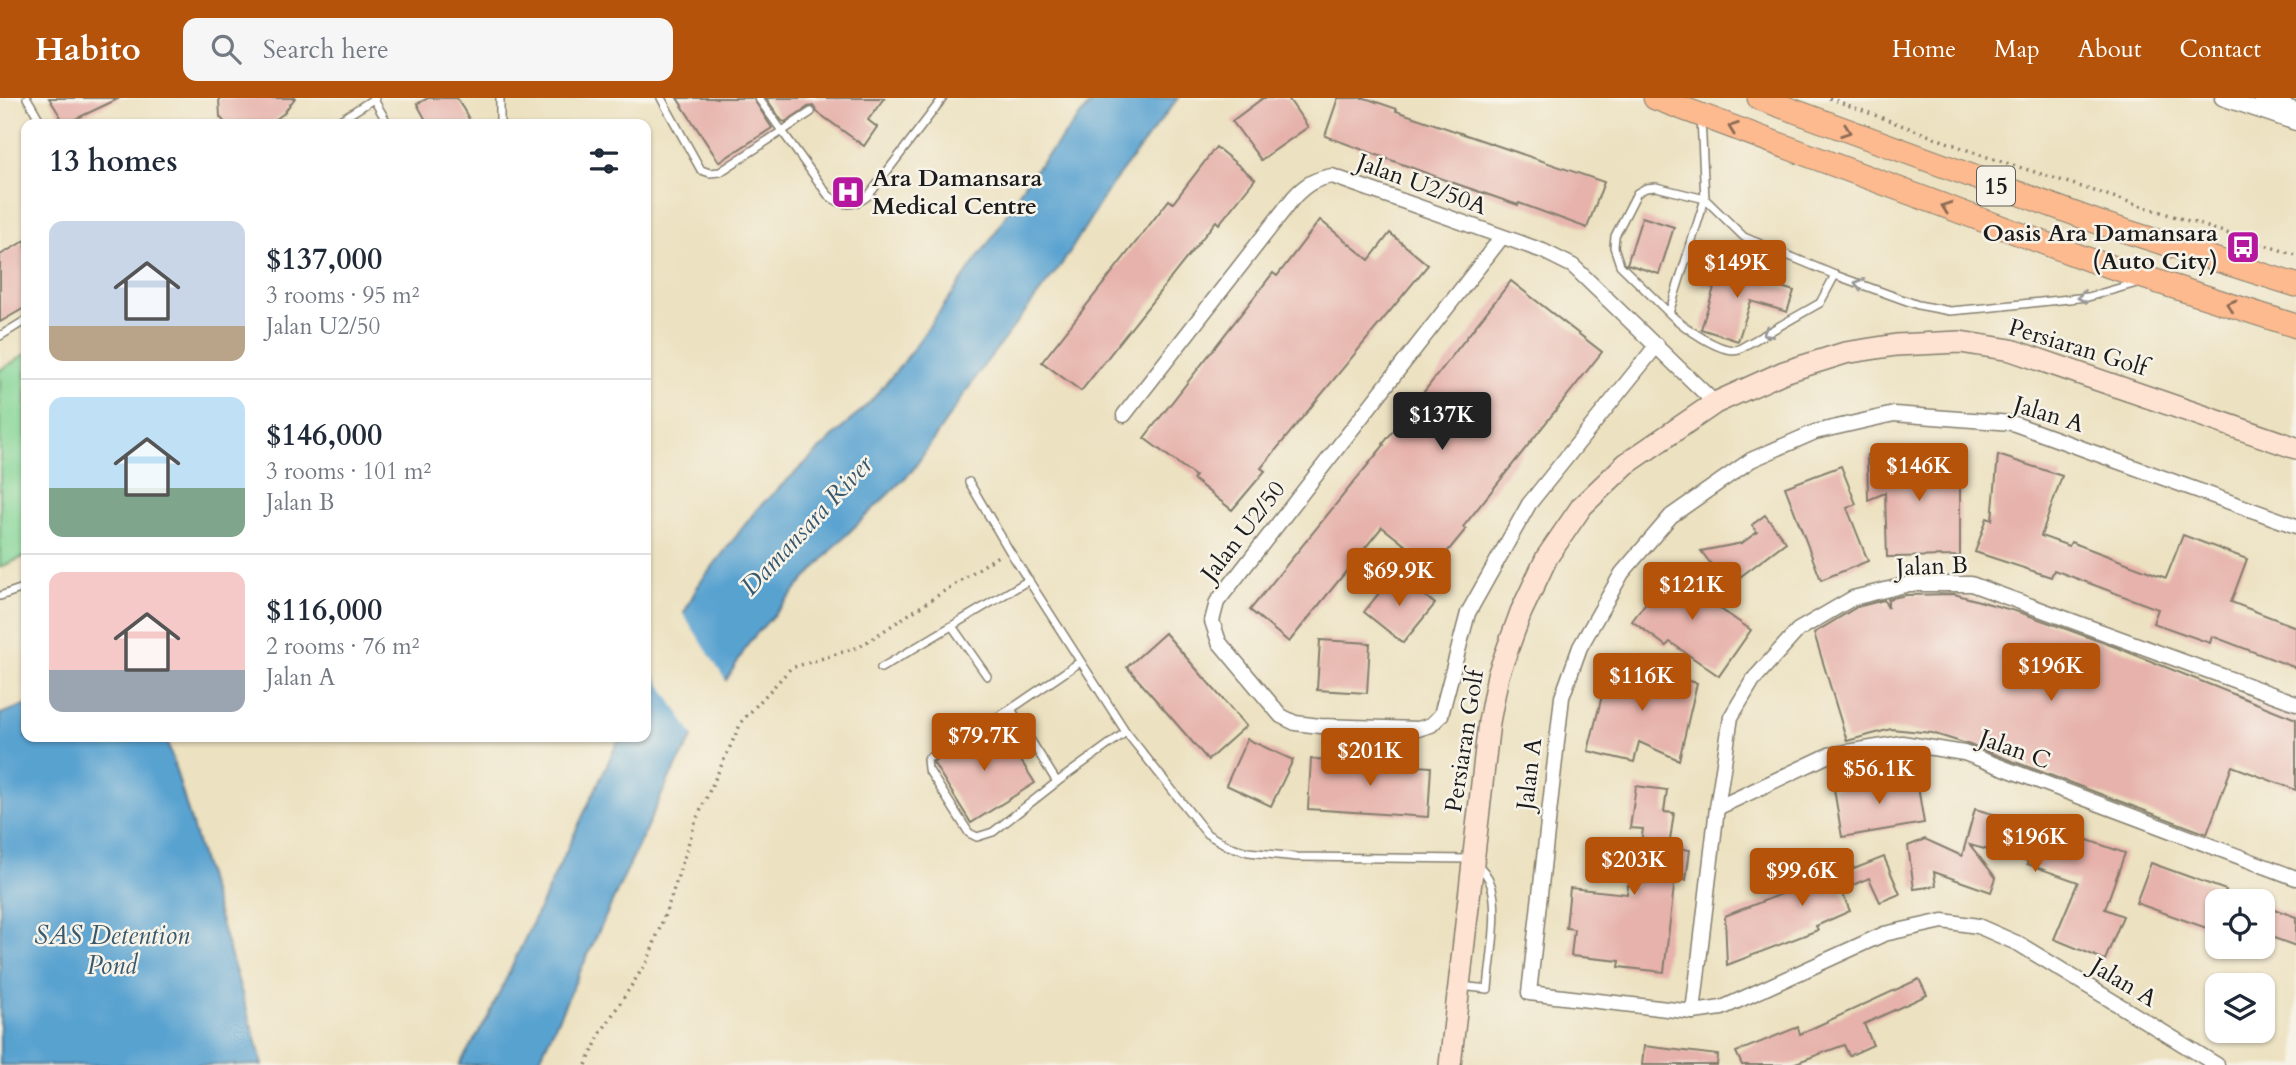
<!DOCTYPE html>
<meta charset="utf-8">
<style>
:root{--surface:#fff;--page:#f6f6f7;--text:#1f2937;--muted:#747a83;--line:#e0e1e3;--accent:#b45309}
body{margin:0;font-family:Cardo,serif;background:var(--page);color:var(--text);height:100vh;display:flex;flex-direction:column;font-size:26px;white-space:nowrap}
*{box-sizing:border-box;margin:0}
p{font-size:23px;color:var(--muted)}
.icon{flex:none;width:38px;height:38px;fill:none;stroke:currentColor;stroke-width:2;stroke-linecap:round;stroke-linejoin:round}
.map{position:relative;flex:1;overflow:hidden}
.side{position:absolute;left:21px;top:21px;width:630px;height:623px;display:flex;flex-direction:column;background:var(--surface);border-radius:14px;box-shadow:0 2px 5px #0004}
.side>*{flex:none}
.fabs{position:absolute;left:2205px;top:791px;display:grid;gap:14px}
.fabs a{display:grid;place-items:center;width:70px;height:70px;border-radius:14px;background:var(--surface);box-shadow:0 2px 5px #0004;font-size:35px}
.price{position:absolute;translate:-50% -60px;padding:0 16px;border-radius:7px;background:var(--accent);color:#fff;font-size:23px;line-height:46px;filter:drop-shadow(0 2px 4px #0008)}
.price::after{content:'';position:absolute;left:50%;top:42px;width:21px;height:16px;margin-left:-10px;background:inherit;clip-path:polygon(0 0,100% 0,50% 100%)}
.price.selected{background:#222;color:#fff}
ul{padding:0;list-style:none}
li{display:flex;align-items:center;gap:21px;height:175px;padding:0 28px}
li+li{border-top:2px solid var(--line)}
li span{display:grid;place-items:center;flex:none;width:196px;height:140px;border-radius:14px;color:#555}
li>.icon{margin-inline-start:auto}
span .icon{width:84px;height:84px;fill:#fffc;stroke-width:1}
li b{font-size:30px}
h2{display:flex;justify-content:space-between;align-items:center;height:84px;padding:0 28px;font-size:30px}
header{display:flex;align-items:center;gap:42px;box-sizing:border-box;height:98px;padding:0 35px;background:var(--accent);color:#fff}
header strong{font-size:33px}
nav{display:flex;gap:38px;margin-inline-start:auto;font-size:24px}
.search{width:490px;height:63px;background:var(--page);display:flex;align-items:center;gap:18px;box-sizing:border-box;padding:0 24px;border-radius:14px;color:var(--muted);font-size:26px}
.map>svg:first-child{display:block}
.green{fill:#84d596;stroke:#507859;stroke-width:2}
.water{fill:#59a2d0;stroke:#3a5f76;stroke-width:2}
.pier{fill:#ece1c0}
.building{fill:#e6b2ab}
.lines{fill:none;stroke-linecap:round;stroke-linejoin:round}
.lane-casing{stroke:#847e6e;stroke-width:10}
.street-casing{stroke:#847e6e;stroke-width:17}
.secondary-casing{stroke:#847e6e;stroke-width:24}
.primary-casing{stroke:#847e6e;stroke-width:25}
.path{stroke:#847e6e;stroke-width:3.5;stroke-dasharray:2 5;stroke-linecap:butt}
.lane{stroke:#fff;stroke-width:7}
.street{stroke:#fff;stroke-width:14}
.secondary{stroke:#fee3d2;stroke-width:21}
.primary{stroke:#fcba8e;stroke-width:23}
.oneway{stroke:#8c6b55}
.oneway2{stroke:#999}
.labels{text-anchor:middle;stroke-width:5;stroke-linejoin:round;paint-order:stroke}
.shield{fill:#f7f3e8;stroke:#5e5c59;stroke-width:2}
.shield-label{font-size:23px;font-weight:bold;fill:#1c1c1c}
.poi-label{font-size:24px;font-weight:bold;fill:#1c1c1c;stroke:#f7f3e8;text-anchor:start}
.street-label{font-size:24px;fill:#1c1c1c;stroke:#f7f3e8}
.water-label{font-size:26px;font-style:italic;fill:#37586d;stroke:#f7f3e8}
</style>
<header>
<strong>Habito</strong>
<div class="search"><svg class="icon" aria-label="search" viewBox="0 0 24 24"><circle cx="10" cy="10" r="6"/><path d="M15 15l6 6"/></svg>Search here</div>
<nav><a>Home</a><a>Map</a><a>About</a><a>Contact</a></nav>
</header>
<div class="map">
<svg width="2296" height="967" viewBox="0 0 2296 967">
<rect width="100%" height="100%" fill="#f7f3e8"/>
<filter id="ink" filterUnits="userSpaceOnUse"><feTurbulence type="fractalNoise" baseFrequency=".0143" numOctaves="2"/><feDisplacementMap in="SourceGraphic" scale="14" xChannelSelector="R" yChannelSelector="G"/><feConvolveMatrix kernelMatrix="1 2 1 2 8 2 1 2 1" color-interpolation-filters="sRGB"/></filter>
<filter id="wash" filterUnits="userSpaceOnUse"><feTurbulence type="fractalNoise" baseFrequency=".00686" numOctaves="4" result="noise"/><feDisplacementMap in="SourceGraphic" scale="28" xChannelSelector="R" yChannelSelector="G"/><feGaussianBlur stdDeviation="1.57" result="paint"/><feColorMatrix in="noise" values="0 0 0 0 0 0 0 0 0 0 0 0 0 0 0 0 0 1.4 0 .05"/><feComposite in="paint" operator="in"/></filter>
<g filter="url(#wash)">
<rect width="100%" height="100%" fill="#ece1c0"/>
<polygon class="green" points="26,256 26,458 0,469 0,272"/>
<g class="water">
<polygon points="1095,0 1178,0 1110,89 1064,163 982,270 912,373 838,445 750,543 704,619 668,683 537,967 459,967 488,919 620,639 646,639 646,588 699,486 758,410 871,303 903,265 994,137 1026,83"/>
<polygon points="26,607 26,639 166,639 263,967 0,967 0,616"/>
</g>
<polygon class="pier" points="681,512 728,586 695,641 651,571"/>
<g id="blocks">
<g class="building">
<polygon points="49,0 120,0 65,26"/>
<polygon points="219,0 295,0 283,16 269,26 226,26 220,19"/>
<polygon points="428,0 457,0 472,26 428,26 417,6"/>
<polygon points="677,0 753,0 772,30 719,64"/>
<polygon points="766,0 884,0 868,22 877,29 864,48 817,14 813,8 808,9 785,24 782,23"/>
<polygon points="1263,0 1288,0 1308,29 1261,62 1232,23"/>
<polygon points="1338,0 1365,0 1397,11 1396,13 1604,84 1587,130 1519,105 1518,107 1448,83 1325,38"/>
<polygon points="1216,49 1255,81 1219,126 1216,123 1081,293 1042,264 1169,102 1173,105"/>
<polygon points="1642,119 1674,129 1659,176 1627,166"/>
<polygon points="1320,122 1369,162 1390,135 1428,167 1261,370 1265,373 1232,412 1193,381 1195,378 1144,340 1273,175 1277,178"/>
<polygon points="26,142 26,209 0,224 0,157"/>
<polygon points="1705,165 1794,193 1787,214 1751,203 1738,243 1701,231 1714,190 1699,185"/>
<polygon points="1511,183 1602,254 1463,429 1466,431 1434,470 1382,429 1289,544 1250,512 1384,347 1383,346"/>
<polygon points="1960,356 1960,458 1887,459 1885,395 1868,402 1867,357"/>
<polygon points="1998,357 2062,378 2041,438 2069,448 2071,444 2166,480 2183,437 2247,461 2231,504 2296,529 2296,570 2212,538 2210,545 2153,525 2158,511 2054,472 2051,479 1975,454 1987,420 1992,422"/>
<polygon points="1841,368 1856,406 1847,410 1868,463 1821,482 1785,389"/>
<polygon points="1765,417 1786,444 1728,488 1701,453 1742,445 1757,434 1752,427"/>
<polygon points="1673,469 1713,499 1709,503 1751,532 1719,578 1670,544 1666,548 1632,523"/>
<polygon points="1396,474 1435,506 1403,545 1364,514"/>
<polygon points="1954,496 2022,515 2118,550 2296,621 2296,692 2232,668 2207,736 1967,646 1932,635 1891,631 1847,643 1814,535 1857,509 1884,502 1888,510 1888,501 1906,497"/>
<polygon points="1165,535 1246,628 1208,662 1127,569"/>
<polygon points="1320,542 1370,545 1367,595 1317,592"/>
<polygon points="1611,562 1697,585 1679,662 1639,644 1634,664 1588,653"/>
<polygon points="998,626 1035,685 971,725 933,664"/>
<polygon points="1247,641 1293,662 1271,708 1226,687"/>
<polygon points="1311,661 1431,669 1428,719 1308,711"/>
<polygon points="1916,677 1924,725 1842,739 1834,691"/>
<polygon points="1636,688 1667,692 1664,714 1674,715 1669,749 1690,752 1686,782 1675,780 1664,874 1619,869 1620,863 1571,858 1574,831 1566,830 1570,790 1627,796 1628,787 1635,788 1643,731 1630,730"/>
<polygon points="1975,711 2024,725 2020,738 2053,749 2059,732 2125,755 2105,811 2123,818 2105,862 2054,841 2078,784 2027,766 2028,763 1970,747 1996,780 1991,794 1934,774 1936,788 1914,791 1908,748 1925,741 1962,758"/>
<polygon points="1884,759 1900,796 1880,804 1869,780 1841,792 1850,813 1816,828 1818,832 1727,867 1725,818 1812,784 1809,777 1849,760 1854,771"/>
<polygon points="2151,765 2226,792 2222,803 2217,803 2217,816 2212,832 2136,805"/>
<polygon points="2263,807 2296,819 2296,848 2263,836"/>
<polygon points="1919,881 1927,897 1864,926 1873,947 1849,958 1844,947 1790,967 1742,967 1736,954 1798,929 1800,936"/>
<polygon points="1644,948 1718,957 1717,967 1642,967"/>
</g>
</g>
</g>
<g filter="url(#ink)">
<use href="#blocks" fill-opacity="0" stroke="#847e6e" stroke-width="2"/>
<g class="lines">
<g class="lane-casing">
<g id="lane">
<polyline points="27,0 42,26"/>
<polyline points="373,0 388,26"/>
<polyline points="661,0 701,72 710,75 720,74 811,14"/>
<path d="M759 1 828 97C842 109 855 109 869 97L943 0"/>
<polyline points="1701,20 1705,101 1744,139 1835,177 1918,207 1950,213 1984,210 2088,199 2137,185"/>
<polyline points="334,26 375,0"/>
<polyline points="500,26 500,0"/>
<path d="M1669 215 1620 167 1614 149 1615 138 1637 95 1646 90 1656 89 1705 101 1669 215C1682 228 1722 257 1739 251L1820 205 1835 177"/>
<polyline points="0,238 26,222"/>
<path d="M969 384 1009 452 1126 634 1207 736 1228 748 1248 754 1297 759 1472 761C1480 769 1488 776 1491 787 1500 812 1490 863 1488 891L1460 888"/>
<polyline points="0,498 26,489"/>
<polyline points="952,528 987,578"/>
<polyline points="1080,564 1011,611 927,661 928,671 969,735 977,739 993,734 1057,684 1126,634"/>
<polyline points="881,570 1029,482"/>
<polyline points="1011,611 1057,684"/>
</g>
</g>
<g class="street-casing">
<g id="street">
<polyline points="2222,0 2296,25"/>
<polyline points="2261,0 2296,12"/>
<polyline points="1502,139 1217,504 1212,523 1219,544 1281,618 1295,625 1320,628 1418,631 1431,627 1441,617 1468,515 1529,406 1657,247"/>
<path d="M1124 317 1294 99C1306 86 1315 81 1332 78L1543 153 1573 168 1715 305"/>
<polyline points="1717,710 1829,657 1902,645 1964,655 2296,780"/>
<polyline points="1693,914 1717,710 1731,619 1753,582 1798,532 1853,500 1909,486 1971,486 2296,605"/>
<polyline points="2217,967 2019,846 1978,828 1943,823 1884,836 1722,910 1693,914 1529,895 1562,599 1580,549 1622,475 1671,418 1751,362 1815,334 1894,316 2012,325 2296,428"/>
</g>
</g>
<g class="secondary-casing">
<polyline id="secondary" points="1450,967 1489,624 1498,577 1521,514 1547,459 1582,408 1626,366 1715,305 1784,274 1845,255 1896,247 1960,244 2011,252 2296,350"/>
</g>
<g class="primary-casing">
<g id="primary">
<polyline points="1655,0 2087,161 2296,228"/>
<polyline points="1759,0 2100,125 2296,187"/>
</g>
</g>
<g class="path">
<polyline points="1829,0 1981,57 2296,157"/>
<polyline points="586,967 600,936 648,862 671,800 696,722 742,623 791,570 859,549 998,458"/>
</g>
<use href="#lane" class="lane"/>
<use href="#street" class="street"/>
<use href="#secondary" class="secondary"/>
<use href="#primary" class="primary"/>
</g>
<defs><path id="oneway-chevron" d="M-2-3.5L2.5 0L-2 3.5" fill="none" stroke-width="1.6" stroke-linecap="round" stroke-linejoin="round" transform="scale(1.75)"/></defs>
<g class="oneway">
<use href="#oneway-chevron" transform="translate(1733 30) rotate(-160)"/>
<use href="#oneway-chevron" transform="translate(1846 33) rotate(20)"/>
<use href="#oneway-chevron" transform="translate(1946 109) rotate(-160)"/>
<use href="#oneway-chevron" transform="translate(2231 207) rotate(-163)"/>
</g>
<g class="oneway2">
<use href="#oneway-chevron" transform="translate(1859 186) rotate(-160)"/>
<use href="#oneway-chevron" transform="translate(2082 199) rotate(171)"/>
<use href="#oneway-chevron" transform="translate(1767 235) rotate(150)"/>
</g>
</g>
<defs>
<g id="hospital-square" transform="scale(1.75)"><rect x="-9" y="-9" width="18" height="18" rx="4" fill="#b5179e" stroke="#f7f3e8"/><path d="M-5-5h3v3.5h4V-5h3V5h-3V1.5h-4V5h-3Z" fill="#fff"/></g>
<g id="bus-square" transform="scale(1.75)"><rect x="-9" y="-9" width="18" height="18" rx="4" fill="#b5179e" stroke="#f7f3e8"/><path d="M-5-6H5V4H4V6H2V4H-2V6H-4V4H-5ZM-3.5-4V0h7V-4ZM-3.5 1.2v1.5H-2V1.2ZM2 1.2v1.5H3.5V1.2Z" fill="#fff"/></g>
</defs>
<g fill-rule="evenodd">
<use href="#hospital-square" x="848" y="94"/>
<use href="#bus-square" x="2243" y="149"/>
</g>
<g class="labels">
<rect class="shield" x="1977" y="68.5" width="38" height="39" rx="5"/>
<g class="shield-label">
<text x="1996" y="96">15</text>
</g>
<g class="poi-label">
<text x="872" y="88">Ara Damansara<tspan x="872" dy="28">Medical Centre</tspan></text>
<text x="2218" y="143" text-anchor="end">Oasis Ara Damansara<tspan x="2218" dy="28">(Auto City)</tspan></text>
</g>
<g class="street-label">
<text transform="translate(1422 86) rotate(20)" y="8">Jalan U2/50A</text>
<text transform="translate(2078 249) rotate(17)" y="8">Persiaran Golf</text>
<text transform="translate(2049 316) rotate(17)" y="8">Jalan A</text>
<text transform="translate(1243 433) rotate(-52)" y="8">Jalan U2/50</text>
<text transform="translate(1932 468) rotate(-2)" y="8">Jalan B</text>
<text transform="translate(1464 643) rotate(-81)" y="8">Persiaran Golf</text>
<text transform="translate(2015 651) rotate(20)" y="8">Jalan C</text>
<text transform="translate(1529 676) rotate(-83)" y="8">Jalan A</text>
<text transform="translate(2124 884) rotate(31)" y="8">Jalan A</text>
</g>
<g class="water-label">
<text transform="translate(806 427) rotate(-47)" y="9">Damansara River</text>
<text x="112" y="846">SAS Detention<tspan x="112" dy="30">Pond</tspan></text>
</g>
</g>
</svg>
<div class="fabs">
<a><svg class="icon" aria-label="locate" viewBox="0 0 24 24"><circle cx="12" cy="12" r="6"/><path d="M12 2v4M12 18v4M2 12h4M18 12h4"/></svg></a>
<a><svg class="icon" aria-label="layers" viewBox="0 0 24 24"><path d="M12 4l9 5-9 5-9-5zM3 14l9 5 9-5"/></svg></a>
</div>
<b class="price" style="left:1737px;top:202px">$149K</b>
<b class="price selected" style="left:1442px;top:354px">$137K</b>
<b class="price" style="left:1919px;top:405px">$146K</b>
<b class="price" style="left:1399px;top:510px">$69.9K</b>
<b class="price" style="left:1692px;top:524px">$121K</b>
<b class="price" style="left:2051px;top:605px">$196K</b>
<b class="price" style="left:1642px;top:615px">$116K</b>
<b class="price" style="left:984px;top:675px">$79.7K</b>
<b class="price" style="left:1370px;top:690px">$201K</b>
<b class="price" style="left:1879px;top:708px">$56.1K</b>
<b class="price" style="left:2035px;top:776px">$196K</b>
<b class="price" style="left:1634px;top:799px">$203K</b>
<b class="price" style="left:1802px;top:810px">$99.6K</b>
<section class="side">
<h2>13 homes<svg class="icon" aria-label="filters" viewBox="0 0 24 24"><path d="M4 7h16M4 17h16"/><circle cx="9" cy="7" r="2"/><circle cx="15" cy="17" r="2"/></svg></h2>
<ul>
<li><span style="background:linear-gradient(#c9d6e8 75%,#b9a48a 0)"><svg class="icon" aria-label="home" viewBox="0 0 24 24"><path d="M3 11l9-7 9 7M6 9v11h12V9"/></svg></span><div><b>$137,000</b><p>3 rooms · 95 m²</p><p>Jalan U2/50</p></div></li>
<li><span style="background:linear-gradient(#bfe0f5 65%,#7fa58c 0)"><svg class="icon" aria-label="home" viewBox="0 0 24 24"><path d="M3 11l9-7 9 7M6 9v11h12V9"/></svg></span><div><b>$146,000</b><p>3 rooms · 101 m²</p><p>Jalan B</p></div></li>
<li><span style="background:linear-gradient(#f6c9c9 70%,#9aa5b1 0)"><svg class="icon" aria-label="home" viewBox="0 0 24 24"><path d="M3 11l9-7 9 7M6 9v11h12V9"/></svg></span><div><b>$116,000</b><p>2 rooms · 76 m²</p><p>Jalan A</p></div></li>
</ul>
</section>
</div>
